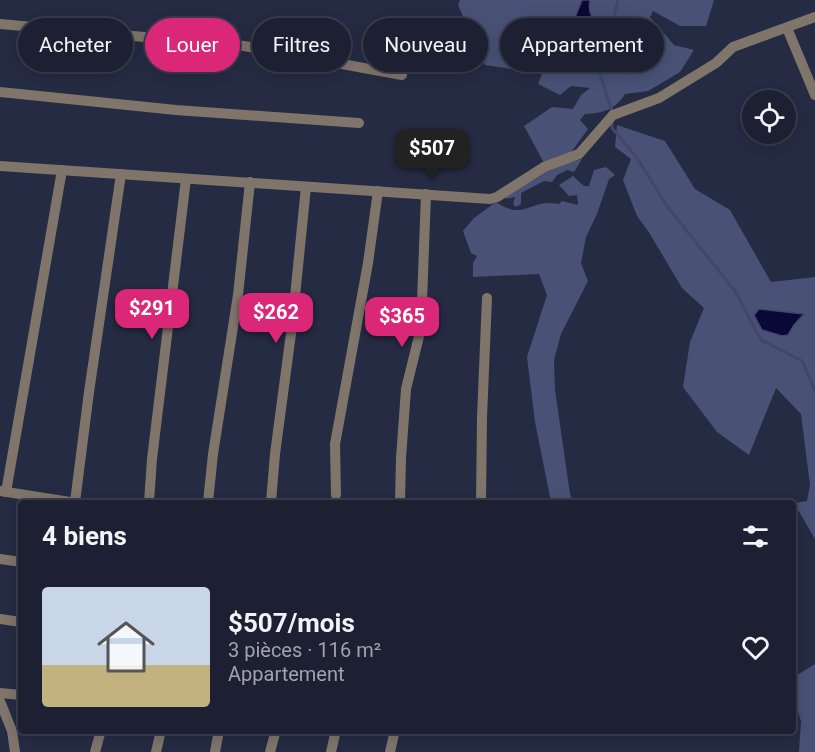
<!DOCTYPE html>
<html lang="fr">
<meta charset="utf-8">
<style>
:root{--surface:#1c2032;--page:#25283a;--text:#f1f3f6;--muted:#a0a3ac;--line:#3a3e4d;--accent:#db2777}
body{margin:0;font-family:Roboto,sans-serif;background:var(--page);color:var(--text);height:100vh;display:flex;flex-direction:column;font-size:22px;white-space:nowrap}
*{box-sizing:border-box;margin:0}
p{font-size:20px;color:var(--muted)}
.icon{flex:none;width:33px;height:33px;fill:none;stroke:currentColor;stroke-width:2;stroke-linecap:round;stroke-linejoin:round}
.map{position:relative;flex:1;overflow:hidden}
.sheet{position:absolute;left:18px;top:500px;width:778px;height:234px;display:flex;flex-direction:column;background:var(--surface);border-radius:6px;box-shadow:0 3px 15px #0003,0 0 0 2px var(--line)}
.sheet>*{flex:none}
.banner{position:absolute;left:18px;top:18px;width:780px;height:54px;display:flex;gap:12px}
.controls{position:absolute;left:742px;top:90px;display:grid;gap:12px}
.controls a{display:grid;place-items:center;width:54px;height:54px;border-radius:50%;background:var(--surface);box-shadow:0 3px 15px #0003,0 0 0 2px var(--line);font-size:30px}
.price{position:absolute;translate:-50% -51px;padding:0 14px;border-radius:12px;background:var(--accent);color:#fff;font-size:20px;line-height:39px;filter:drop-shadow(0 2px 3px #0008)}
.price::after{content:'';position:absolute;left:50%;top:36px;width:18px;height:14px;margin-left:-9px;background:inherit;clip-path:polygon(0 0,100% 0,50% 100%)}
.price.active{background:#222;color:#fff}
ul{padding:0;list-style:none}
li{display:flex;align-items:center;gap:18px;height:150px;padding:0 24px}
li+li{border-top:2px solid var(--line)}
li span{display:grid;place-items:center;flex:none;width:168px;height:120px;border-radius:6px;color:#555}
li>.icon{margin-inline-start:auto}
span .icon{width:72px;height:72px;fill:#fffc;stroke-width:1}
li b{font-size:26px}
h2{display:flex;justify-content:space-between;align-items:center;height:72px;padding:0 24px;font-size:26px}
.chip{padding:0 21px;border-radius:27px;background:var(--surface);box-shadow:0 3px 15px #0003,0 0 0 2px var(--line);font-size:21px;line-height:54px}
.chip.active{background:var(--accent);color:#fff}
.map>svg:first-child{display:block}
.green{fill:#495276}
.water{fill:#080937;stroke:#43456a;stroke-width:1.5}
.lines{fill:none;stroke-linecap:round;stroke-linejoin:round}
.stream{stroke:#43456a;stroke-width:3}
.minor{stroke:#7f756b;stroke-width:10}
</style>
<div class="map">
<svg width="815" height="752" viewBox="0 0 815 752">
<rect width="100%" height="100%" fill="#252b43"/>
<g class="green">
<path d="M460 0H714L706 26H680L653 11 650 17 674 45 694 50 680 72 648 91 625 94C615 110 603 113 585 114L580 120 588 129 567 158 544 163 524 126 552 107 573 109 581 95 590 88 571 86 560 95 538 84 547 62 513 44 509 52 518 70 485 65 458 5Z"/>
<polygon points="617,125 665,141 695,189 730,210 771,282 815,277 815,539 794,503 807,501 810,485 801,414 776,388 749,455 717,432 683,387 690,342 704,308 682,288 650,234 637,216 623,180 631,159 615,147"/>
<polygon points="582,159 574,172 567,170 557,175 552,182 544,181 521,193 521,204 516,207 513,204 515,197 506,199 505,196 546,169"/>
<path d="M606 167 615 175 609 179 597 214 586 237 581 263 588 281 561 334 554 360 555 390 570 494 573 502H551L535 422 527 357 547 295 539 274 473 277V263L477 256 471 253 463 231 474 218 496 202C525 222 530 198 559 204L562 201 578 205 577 195 569 196 559 185 573 176 584 186H589L594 170Z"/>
<polygon points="815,664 815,752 799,752 801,721 794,701 794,677"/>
</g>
<g class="water">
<path d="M582 0H590C588 11 590 19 600 24L596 38 602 53 594 67 579 66 562 38 563 32 572 25Z"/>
<polygon points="759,309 804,314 794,325 788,335 782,336 762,330 754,315"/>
</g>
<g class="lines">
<g class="stream">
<polyline points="612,111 600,74 618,0"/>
<polyline points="612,121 612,128 637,158 667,206 735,291 761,340 802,361 815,391"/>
</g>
<g class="minor">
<polyline points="0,24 244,46 402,75"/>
<polyline points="787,28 815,95"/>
<polyline points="0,92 176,110 359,123"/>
<polyline points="0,166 490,199 497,197 544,167 579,154 613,115 659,98 716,63 733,47 815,17"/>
<polyline points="0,491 70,502"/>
<polyline points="6,492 62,170"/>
<polyline points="336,495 335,444 368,263 378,191"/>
<polyline points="75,502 89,392 121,174"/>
<polyline points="149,502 152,459 186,179"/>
<polyline points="208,502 213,454 238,295 250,182"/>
<polyline points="271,502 275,454 292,326 306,187"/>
<polyline points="400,502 401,458 406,389 421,328 426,194"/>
<polyline points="481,502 482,417 487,298"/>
<polyline points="0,559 21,562"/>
<polyline points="0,619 21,622"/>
<polyline points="0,693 21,695"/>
<polyline points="0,701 12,731 15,752"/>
<polyline points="95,752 101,730"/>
<polyline points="156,752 161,730"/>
<polyline points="215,752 219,730"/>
<polyline points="270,752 276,730"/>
<polyline points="331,752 336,730"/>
<polyline points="390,752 395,730"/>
</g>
</g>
</svg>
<div class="controls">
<a><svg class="icon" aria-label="locate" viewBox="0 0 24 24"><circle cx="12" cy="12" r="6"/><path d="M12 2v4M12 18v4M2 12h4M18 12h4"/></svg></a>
</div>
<b class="price active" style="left:432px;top:180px">$507</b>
<b class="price" style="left:152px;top:340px">$291</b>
<b class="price" style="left:276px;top:344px">$262</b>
<b class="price" style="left:402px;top:348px">$365</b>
<div class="banner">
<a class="chip">Acheter</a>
<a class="chip active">Louer</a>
<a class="chip">Filtres</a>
<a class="chip">Nouveau</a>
<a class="chip">Appartement</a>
</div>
<section class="sheet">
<h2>4 biens<svg class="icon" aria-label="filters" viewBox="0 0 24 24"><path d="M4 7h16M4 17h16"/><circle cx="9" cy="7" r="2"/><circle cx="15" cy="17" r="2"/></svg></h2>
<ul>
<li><span style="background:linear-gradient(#c9d6e8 65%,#c2b280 0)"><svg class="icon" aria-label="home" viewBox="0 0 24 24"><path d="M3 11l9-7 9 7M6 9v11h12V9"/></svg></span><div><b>$507/mois</b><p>3 pièces · 116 m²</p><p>Appartement</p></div><svg class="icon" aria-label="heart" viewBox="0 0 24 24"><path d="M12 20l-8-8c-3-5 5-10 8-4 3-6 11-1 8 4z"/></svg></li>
</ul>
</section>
</div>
